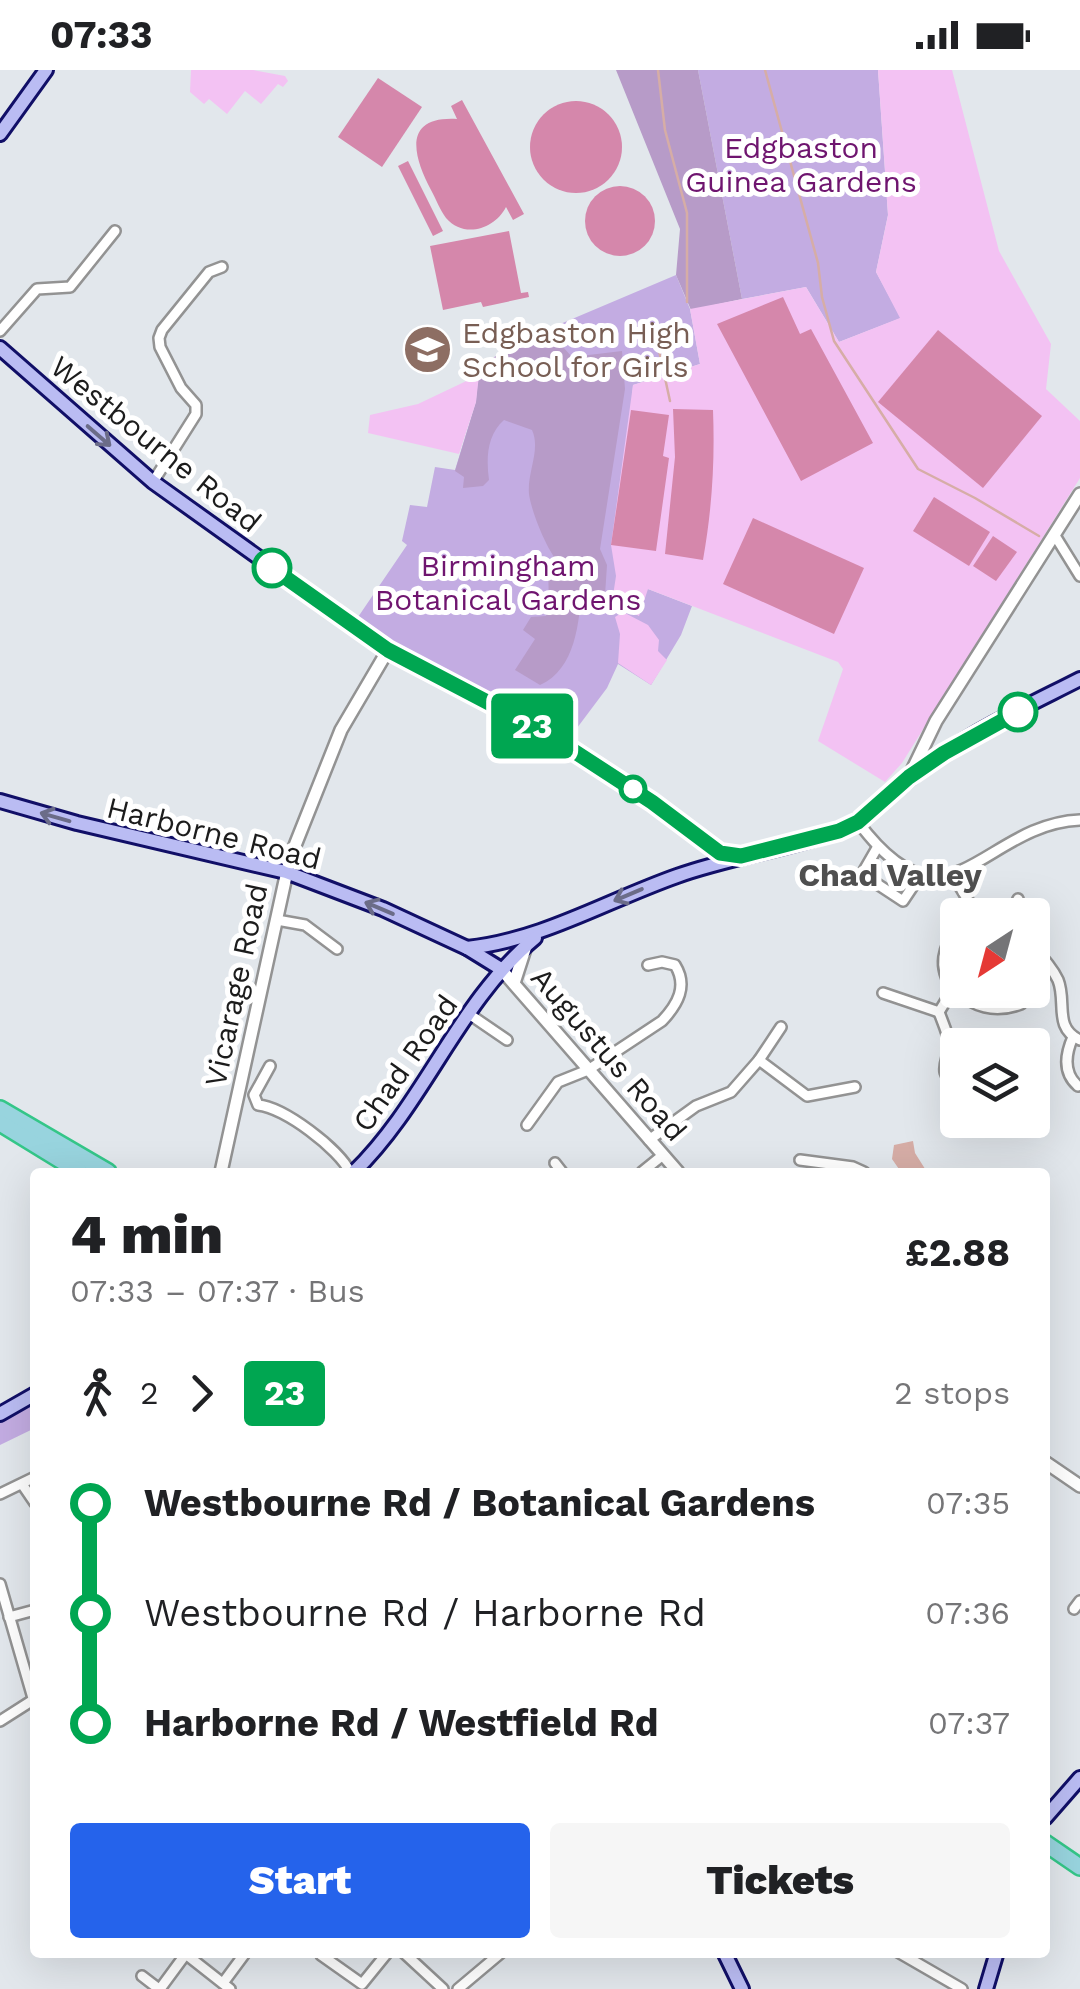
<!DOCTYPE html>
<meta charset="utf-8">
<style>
:root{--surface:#fff;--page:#f6f6f6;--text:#202124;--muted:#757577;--accent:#2563eb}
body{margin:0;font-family:"Work Sans",sans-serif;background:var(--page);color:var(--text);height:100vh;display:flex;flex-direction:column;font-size:38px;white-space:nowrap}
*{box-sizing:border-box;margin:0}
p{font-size:32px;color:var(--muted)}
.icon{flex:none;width:55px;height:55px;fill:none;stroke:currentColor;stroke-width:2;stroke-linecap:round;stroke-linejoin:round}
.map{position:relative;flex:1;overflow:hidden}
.side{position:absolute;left:30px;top:1098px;width:1020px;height:790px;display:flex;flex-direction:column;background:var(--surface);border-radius:10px;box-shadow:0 10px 40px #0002}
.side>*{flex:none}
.badge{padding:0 20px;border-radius:8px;font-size:35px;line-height:65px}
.needle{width:65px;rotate:216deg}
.tools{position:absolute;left:940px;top:828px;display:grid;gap:20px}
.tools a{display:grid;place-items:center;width:110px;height:110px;border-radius:10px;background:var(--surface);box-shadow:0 10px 40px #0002;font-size:50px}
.map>.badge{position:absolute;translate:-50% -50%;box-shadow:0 0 0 5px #fff}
.legs{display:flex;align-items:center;gap:15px;height:110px;padding:0 40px;font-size:32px}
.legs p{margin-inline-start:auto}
.head{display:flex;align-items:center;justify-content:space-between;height:170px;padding:0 40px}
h1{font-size:55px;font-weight:800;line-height:75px}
.primary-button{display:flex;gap:20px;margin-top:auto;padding:20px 40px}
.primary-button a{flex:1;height:115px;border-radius:10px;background:var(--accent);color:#fff;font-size:40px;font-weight:800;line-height:115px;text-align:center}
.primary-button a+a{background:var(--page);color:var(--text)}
ul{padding:0 40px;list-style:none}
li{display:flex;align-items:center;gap:35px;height:110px;font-size:38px}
li i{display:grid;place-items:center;width:15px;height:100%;margin:0 12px;background:currentColor}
li i::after{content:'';width:25px;height:25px;margin:-12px;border:8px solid;border-radius:50%;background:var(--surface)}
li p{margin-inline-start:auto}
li:first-child i{background:linear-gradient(#0000 50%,currentColor 0)}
li:last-child i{background:linear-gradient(currentColor 50%,#0000 0)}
.status{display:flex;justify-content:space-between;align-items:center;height:70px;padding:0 50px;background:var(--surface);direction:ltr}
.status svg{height:28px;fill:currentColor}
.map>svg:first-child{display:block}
</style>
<div class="status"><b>07:33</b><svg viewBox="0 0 49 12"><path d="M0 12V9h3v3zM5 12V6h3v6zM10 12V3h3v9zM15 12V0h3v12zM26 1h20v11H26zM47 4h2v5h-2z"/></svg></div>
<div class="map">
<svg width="1080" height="1919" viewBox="0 0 1080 1919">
<rect width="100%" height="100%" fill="#e2e7ec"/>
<!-- grass -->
<g fill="#c3ace2">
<polygon points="698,0 878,0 888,145 876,202 901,248 839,272 806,217 742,229"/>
<polygon points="676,205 690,239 700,294 633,315 631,340 648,519 692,536 681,565 651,615 618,594 607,618 568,670 423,591 356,550 407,475 402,471 410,435 427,437 435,397 455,400 476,332 479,298 513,274"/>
<polygon points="35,1332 35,1358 0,1375 0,1352"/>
</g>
<!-- forest -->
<g fill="#b79bc8">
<polygon points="616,0 698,0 742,229 691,240 676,205 680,159"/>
<path d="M 547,259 L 572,287 L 622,281 L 625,319 L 600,479 L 607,495 L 605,525 L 582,517 C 579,552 576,599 540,615 L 515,600 L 535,569 L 523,560 L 531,547 L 546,546 L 549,539 L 548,492 L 561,502 L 564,497 C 550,490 531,441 529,424 C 527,402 541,380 532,360 L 504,350 C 487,365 486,388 489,410 L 483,416 L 463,418 L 464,407 L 455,401 L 476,332 L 479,298 L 513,274 Z"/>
</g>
<!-- park -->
<g fill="#f3c2f3">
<polygon points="191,0 253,0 285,6 288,11 283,17 278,14 261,34 245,21 227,44 209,29 204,34 190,22"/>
<polygon points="878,0 952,0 999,181 1051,274 1046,319 1080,351 1080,408 902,693 885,712 818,671 843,599 838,592 648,519 639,546 612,532 616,506 611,475 633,315 700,294 690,239 806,217 839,272 900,248 876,202 888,145"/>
<polygon points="479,305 476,332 459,384 368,363 370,345 418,334"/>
<polygon points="623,542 648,555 659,570 658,581 667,590 651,615 618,593 620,564 615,547"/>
</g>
<!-- pitch -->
<g fill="#d587ab">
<polygon points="378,8 422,37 382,97 338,67"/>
<path d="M 462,30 L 524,144 L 513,150 L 506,137 C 495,159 464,169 446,148 C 440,140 436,129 431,120 C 413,86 402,46 457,49 L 451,36 Z"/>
<circle cx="576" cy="77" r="46"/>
<polygon points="408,91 443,161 433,166 398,96"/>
<circle cx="620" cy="151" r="35"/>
<polygon points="509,161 521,223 528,222 529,227 483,237 481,232 443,240 430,176"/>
<polygon points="783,227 800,264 811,259 873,373 801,411 717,254"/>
<polygon points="938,260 1042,346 983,418 878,332"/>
<path d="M 673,339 L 713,340 C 715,392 712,439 703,490 L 665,484 L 675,387 Z"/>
<polygon points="631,340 669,345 663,386 669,388 656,481 611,475"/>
<polygon points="934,427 990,462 969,496 913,461"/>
<polygon points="753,448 864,498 834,564 723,514"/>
<polygon points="993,466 1017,482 996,511 973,496"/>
</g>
<!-- water -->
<polygon fill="#d6ada6" points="913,1071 915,1083 927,1102 901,1102 892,1089 894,1075"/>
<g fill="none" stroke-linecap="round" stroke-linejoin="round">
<!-- stream -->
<g stroke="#d6ada6" stroke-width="2.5">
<polyline points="658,0 665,60 687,143 687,232"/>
<polyline points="765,0 818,193 822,227 834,271 918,399 975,428 1039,466"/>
<polyline points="658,276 670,331"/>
</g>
<defs>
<g id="minor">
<polyline points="0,261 37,219 70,217 115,161"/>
<polyline points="153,412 196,344 196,335 181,318 160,277 159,268 162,260 209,202 222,197"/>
<polyline points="1054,464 1080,506"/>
<path d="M 858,752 C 949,873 982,754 1080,750"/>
<polyline points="877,778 862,804 903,831 919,807"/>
<polyline points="953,805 972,837 988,845"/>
<polyline points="1011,845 1018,829"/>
<polyline points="277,850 305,855 337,879"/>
<path d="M 1032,876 C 1042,887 1052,897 1058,910 C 1067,932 1053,958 1080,970"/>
<path d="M 953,919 C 937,897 943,877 958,856"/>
<path d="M 883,923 L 939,942 L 953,919 C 974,937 994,944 1021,934"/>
<path d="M 939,942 C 942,951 948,963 949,973 C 950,992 934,1001 958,1017"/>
<polyline points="469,944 507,970"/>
<path d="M 1073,967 C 1065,985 1063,1003 1078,1016"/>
<polyline points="759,990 781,957"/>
<path d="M 270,996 L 254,1025 L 258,1035 C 284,1037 339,1079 350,1102"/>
<path d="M 527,1055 L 558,1012 L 588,1000 L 662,951 C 678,934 688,916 675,895 L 662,892 L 648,895"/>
<polyline points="649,1070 696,1036 731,1022 759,990 807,1026 855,1017"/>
<polyline points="800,1090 853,1097 864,1102"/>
<polyline points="555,1093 562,1102"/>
<polyline points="642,1102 663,1085"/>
<polyline points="22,1414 35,1433"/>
<polyline points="0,1424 35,1407"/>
<polyline points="0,1514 35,1635"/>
<polyline points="1074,1539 1080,1531"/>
<polyline points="9,1547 35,1540"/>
<polyline points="0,1651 33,1630"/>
<polyline points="183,1882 230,1919"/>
<polyline points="403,1882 443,1919"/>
<polyline points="898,1882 962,1919"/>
<polyline points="321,1885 362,1914 388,1882"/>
<polyline points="142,1906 159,1919"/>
<polyline points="223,1913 246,1882"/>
<polyline points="160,1919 185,1885"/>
<polyline points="458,1919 502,1882"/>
</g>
<g id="tertiary">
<polyline points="909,707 936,651 1080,424"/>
<polyline points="501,899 678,1102"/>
<polyline points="514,913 525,879"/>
<polyline points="221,1102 290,788 341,660 388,580"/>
<polyline points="1045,1392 1080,1416"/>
</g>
<g id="secondary">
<polyline points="0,64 46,0"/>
<polyline points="0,278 153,412 388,580 545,663 652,732 720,783 741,786"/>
<polyline points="0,731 77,753 286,802 383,839 467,878 501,899"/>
<path d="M 467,878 C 542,870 606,831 677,806 C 730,787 786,780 839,761 C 875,743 904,710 938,687 C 981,657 1033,633 1080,609"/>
<path d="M 354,1102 C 425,1033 458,932 535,868"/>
<polyline points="0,1344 35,1324"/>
<polyline points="1045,1748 1080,1708"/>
<polyline points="724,1882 742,1919"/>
<polyline points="986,1919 997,1882"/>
</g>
<g id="trunk">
<polyline points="0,1039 108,1102"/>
<polyline points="0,1053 80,1102"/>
<polyline points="1045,1773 1080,1797"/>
</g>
</defs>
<!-- minor casing -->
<use href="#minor" stroke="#939393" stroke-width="14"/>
<!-- tertiary casing -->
<use href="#tertiary" stroke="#939393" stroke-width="16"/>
<!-- secondary casing -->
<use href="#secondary" stroke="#110f67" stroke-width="18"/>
<!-- trunk casing -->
<use href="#trunk" stroke="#34c688" stroke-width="20"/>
<!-- minor -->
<use href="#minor" stroke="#fff" stroke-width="9"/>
<!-- tertiary -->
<use href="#tertiary" stroke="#fff" stroke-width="11"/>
<!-- secondary -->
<use href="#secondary" stroke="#babcf3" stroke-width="12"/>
<!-- trunk -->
<use href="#trunk" stroke="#98d4de" stroke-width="15"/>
</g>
<!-- one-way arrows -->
<defs><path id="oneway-shaft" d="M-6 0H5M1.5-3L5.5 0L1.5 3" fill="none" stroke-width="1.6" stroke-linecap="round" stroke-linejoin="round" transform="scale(2.5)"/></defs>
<g stroke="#6b6c88">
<use href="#oneway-shaft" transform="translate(99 366) rotate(41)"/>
<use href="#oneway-shaft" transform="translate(55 747) rotate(-164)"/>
<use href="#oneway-shaft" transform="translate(628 825) rotate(157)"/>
<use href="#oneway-shaft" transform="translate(379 838) rotate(-157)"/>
</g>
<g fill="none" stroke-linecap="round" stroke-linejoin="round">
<defs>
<polyline id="line-1" points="272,498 388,580 546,663 652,732 720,783 741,786 839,761 858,752 909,707 944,683 1018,642"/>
</defs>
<!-- line-1 casing -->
<use href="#line-1" stroke="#fff" stroke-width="22"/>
<!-- line-1 -->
<use href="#line-1" stroke="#00a651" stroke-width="15"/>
</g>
<!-- icons -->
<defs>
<symbol id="school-disc" viewBox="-11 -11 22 22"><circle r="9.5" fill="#8d6e63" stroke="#fff"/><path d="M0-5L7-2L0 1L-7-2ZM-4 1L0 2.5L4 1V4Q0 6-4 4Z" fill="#fff"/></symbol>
</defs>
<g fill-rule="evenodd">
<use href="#school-disc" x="400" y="252" width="55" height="55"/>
</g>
<!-- markers -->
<g fill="#fff" stroke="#00a651" stroke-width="5">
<circle cx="272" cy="498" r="18"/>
<circle cx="1018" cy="642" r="18"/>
<circle cx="633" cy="719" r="12"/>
</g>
<g text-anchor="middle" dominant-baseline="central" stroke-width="10" stroke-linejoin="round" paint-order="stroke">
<!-- park labels -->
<g font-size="30" fill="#6f156f" stroke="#fff">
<text x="801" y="77">Edgbaston<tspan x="801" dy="34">Guinea Gardens</tspan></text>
<text x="508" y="495">Birmingham<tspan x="508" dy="34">Botanical Gardens</tspan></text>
</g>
<!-- education labels -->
<g font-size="30" fill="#785e54" stroke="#fff" text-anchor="start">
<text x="462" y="262">Edgbaston High<tspan x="462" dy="34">School for Girls</tspan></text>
</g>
<!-- street labels -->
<g font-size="30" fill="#1c1c1c" stroke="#fff">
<text transform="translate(156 374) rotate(39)">Westbourne Road</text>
<text transform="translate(214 763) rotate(14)">Harborne Road</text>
<text transform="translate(236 915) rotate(-78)">Vicarage Road</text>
<text transform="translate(609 984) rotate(49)">Augustus Road</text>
<text transform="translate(405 993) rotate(-55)">Chad Road</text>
</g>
<!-- neighbourhood labels -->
<g font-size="32" font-weight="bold" fill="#4f4f4f" stroke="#fff">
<text x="890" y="805">Chad Valley</text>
</g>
</g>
</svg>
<div class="tools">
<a><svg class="needle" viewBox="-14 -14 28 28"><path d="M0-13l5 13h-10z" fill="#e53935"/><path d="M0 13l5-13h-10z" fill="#757577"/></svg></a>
<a><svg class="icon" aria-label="layers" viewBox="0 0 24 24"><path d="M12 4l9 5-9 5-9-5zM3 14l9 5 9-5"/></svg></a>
</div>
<b class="badge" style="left:532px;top:656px;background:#00a651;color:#fff">23</b>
<section class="side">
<div class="head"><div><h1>4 min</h1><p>07:33 – 07:37 · Bus</p></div><b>£2.88</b></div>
<div class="legs"><svg class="icon" aria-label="walk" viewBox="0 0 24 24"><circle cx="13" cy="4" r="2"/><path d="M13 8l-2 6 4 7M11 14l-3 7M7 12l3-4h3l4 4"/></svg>2<svg class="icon" aria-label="forward" viewBox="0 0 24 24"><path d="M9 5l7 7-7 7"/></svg><b class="badge" style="background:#00a651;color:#fff">23</b><p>2 stops</p></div>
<ul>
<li><i style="color:#00a651"></i><b>Westbourne Rd / Botanical Gardens</b><p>07:35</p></li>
<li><i style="color:#00a651"></i><span>Westbourne Rd / Harborne Rd</span><p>07:36</p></li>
<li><i style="color:#00a651"></i><b>Harborne Rd / Westfield Rd</b><p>07:37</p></li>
</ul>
<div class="primary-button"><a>Start</a><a>Tickets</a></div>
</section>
</div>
